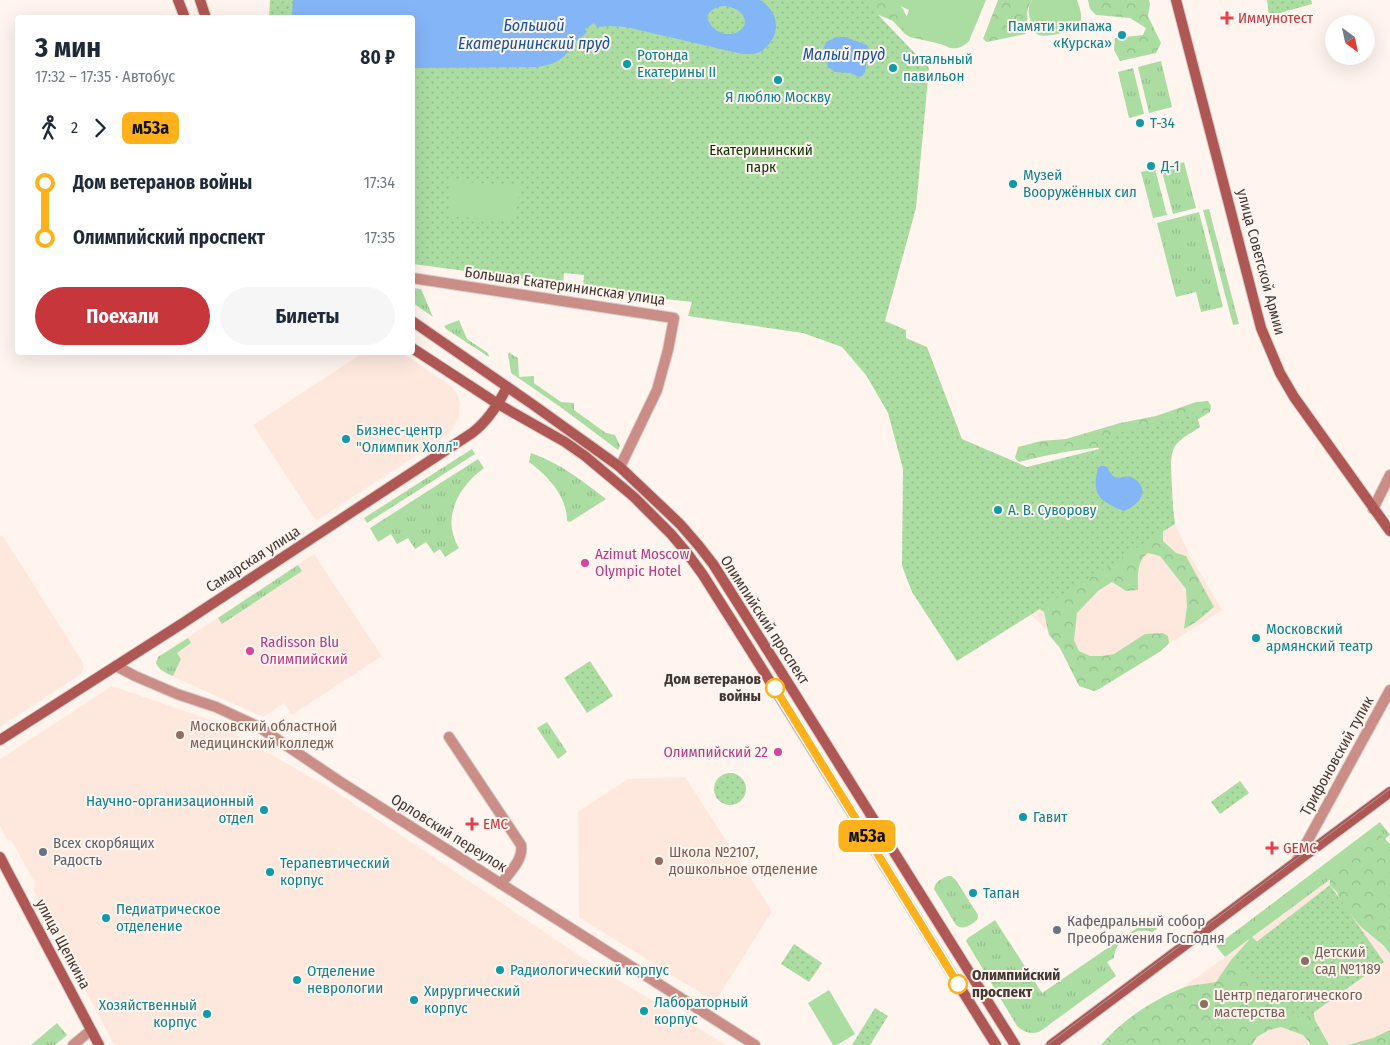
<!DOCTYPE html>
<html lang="ru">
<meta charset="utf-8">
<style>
:root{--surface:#fff;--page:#f6f6f7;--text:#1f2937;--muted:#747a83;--accent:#c6363b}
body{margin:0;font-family:"Fira Sans Condensed",sans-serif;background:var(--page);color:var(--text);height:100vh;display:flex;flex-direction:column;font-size:19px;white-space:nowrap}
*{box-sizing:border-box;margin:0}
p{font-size:16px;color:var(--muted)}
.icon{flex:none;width:28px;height:28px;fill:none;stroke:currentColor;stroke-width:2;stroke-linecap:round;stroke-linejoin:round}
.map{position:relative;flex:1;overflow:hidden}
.side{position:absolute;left:15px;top:15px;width:400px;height:340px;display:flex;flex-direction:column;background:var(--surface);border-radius:5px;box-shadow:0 5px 20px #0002}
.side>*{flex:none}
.badge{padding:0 10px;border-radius:8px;font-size:18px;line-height:32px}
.needle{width:32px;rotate:147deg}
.controls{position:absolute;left:1325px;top:15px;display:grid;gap:10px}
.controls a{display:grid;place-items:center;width:50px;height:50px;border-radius:50%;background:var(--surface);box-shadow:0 5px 20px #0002;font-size:25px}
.map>.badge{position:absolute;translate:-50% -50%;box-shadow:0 0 0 2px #fff}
.legs{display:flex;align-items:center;gap:8px;height:55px;padding:0 20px;font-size:16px}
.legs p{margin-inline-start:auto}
.summary{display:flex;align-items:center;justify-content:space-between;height:85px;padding:0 20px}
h1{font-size:28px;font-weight:700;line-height:38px}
.action{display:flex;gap:10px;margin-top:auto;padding:10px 20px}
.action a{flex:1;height:58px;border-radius:30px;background:var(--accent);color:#fff;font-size:20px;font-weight:700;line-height:58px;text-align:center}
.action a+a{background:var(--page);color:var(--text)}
ul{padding:0 20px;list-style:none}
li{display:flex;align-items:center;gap:18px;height:55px;font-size:19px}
li i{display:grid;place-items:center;width:8px;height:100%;margin:0 6px;background:currentColor}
li i::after{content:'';width:12px;height:12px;margin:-6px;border:4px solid;border-radius:50%;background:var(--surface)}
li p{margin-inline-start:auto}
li:first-child i{background:linear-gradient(#0000 50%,currentColor 0)}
li:last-child i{background:linear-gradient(currentColor 50%,#0000 0)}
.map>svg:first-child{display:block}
</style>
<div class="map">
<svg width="1390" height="1045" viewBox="0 0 1390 1045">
<defs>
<pattern id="grass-tufts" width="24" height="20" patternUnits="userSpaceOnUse" patternTransform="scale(1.25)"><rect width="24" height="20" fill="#abdda3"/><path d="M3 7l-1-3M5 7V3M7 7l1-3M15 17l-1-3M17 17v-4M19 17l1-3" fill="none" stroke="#94be8d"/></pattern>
<pattern id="forest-crowns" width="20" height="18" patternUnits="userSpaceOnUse" patternTransform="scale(1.25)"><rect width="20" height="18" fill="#abdda3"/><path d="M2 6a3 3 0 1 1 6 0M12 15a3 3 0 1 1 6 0" fill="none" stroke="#94be8d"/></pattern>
<pattern id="park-dots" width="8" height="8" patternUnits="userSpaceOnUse" patternTransform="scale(1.25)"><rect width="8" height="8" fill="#abdda3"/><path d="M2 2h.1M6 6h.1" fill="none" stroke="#94be8d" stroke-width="1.8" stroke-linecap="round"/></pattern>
</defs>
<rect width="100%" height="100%" fill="#fff4ee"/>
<!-- built -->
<g fill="#fee8de">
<polygon points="364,352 403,353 452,387 457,394 460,403 459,416 452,430 447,435 316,521 253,425"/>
<polygon points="1175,524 1191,558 1222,610 1123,673 1072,653 1031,615"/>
<polygon points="2,535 82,661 84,668 82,672 79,675 0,727 0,537"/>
<polygon points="314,554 382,656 292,715 284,703 263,717 165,673 158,668 156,663 158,657"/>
<polygon points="112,686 208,719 335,791 595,966 726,1045 114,1045 33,889 35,883 12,841 7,839 0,826 0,759"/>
<polygon points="685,777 772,911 715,1002 579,917 578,812 628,779"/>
<polygon points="1334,876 1390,955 1390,1045 1102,1045 1221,960"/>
</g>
<!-- grass -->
<g fill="url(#grass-tufts)">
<polygon points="1161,61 1172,107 1149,113 1138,67"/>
<polygon points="1133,68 1144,114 1129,118 1118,72"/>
<polygon points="1184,162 1196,208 1173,214 1161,168"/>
<polygon points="1155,169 1167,215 1153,218 1141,172"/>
<polygon points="1209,209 1239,324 1233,325 1203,210"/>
<polygon points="1199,212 1223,307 1201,312 1196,292 1176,297 1157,223"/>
<polygon points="412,288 421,289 433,317 413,303"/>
<polygon points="459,320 467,339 488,353 489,357 446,329 444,326"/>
<polygon points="510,352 511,354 518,358 519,377 534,376 534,383 561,402 574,403 574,410 606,433 615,435 620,446 618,450 559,406 511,373 508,354"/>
<polygon points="472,449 475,454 367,523 364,518"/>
<path d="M 531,453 C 561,464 580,479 606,499 L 570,522 L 567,521 C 567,496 548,476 529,462 Z"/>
<path d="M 478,459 L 484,468 C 458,487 441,518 459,548 L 445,557 L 440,549 L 434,553 L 426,542 L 415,549 L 408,538 L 397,544 L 391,534 L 378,542 L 370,528 Z"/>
<polygon points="298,565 302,571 222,624 218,618"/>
<path d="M 188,638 L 191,643 L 177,653 L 181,659 L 173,676 C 166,673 159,670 156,663 L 158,657 Z"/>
<polygon points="547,722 567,752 558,759 537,728"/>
<polygon points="1380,822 1390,835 1225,957 1216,946"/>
<path d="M 948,876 L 951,876 L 956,880 L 978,915 L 977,920 C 971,925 963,931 956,925 L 934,889 C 935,882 942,878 948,876 Z"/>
<path d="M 1150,919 L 1157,929 L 1152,932 C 1136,926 1115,940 1114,958 L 1107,962 L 1116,976 L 1039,1032 C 1030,1034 1025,1033 1017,1026 L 966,941 L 968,938 L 995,920 L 1042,993 Z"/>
<polygon points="57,1023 67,1035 55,1045 31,1045"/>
</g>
<!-- forest -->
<g fill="url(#forest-crowns)">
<path d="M 853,0 L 888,0 C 909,6 901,14 912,23 C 922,32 935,38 945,45 L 910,37 L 905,34 L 893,21 L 865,9 Z"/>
<path d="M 998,0 L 1032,0 C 1025,11 1027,17 1029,29 L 1025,34 L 987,42 L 983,39 Z"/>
<polygon points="1088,0 1149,0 1150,4 1148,16 1161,43 1156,53 1120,61 1114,50 1115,38 1143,35 1146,28 1130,18 1096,15 1090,9"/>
<path d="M 1208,401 L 1211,406 L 1210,412 L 1179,431 L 1170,445 L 1173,509 L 1163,530 L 1163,541 L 1176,553 L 1186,556 L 1214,607 L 1196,622 L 1184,629 L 1187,606 L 1186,589 L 1160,556 L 1148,553 C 1136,561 1138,577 1138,590 L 1126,591 L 1112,582 L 1098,591 L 1077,613 L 1074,640 L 1079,651 L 1090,656 L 1102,656 L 1114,654 L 1145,634 L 1163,633 L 1168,636 L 1169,643 L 1161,651 L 1099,689 L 1094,691 L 1079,686 L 1060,648 L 1049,635 L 1044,612 L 1034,606 L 1117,447 C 1084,447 1051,454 1019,462 L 1015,458 L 1018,447 L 1041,441 L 1066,439 L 1120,423 L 1156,416 L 1196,402 Z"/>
<polygon points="1376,832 1383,837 1390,844 1390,954 1384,946 1360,926 1341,903 1337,892 1330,885 1330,879 1332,867 1336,862 1365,836"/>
<path d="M 1246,932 L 1300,979 L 1311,996 L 1315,1020 L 1329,1045 L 1310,1045 L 1310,1043 L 1303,1035 L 1281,1027 L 1269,1030 L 1257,1037 L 1252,1045 L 1101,1045 C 1122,1020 1154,999 1185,987 C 1195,984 1206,984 1216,982 L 1231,960 L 1249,940 Z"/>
<polygon points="1390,1030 1390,1045 1348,1045 1373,1038"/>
</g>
<!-- park -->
<g fill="url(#park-dots)">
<path d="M 270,0 L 864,0 L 929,68 L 916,208 L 885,321 L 906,330 L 906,338 L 927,347 L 962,439 L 1027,467 L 1099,449 L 1097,439 L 1196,412 L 1200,427 C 1191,433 1181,438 1175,446 C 1166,460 1173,506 1175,524 L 957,661 L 912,592 L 902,566 L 903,469 L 888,413 L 866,375 L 842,347 L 803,333 L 688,316 L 692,302 L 583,290 L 584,275 L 564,273 L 563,284 L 413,264 L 412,18 L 269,18 Z"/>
<polygon points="1267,0 1311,0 1312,4 1269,16"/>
<polygon points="590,661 613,696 587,713 564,678"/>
<circle cx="730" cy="789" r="16"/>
<polygon points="1240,781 1249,793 1220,814 1211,802"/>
<polygon points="1330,885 1384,962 1302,1021 1233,960"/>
<polygon points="794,944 822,963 809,982 781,964"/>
<polygon points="875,1008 888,1016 870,1045 852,1045"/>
</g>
<!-- pitch -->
<g fill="#abdda3">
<path d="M 887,0 L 986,0 L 969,41 C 963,47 959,49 950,48 L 902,28 L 909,10 Z"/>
<path d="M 1032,0 L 1077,0 C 1079,6 1082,13 1081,19 C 1080,23 1078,27 1074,29 C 1068,32 1046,38 1039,35 C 1033,33 1032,25 1030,19 C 1028,11 1028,6 1032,0 Z"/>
<polygon points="451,181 519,186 516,221 448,216"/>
<polygon points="829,990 855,1034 837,1045 833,1045 808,1003"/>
</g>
<!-- water -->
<g fill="#84b5f7" fill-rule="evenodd">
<path d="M 293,0 L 760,0 C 774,8 781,25 772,40 C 768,45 764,51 757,53 C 751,55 744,54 738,53 L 626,27 L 610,26 L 597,27 L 594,23 L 585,29 L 587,32 L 577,41 L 573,38 L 568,44 L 572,47 C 563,60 553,65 537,67 L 413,68 L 412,18 L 292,17 ZM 722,6 C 729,6 736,8 741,13 C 757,30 720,48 707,18 C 709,10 714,8 722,6 Z"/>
<polygon points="836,37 845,37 867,45 869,50 865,72 862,76 859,77 850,73 835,72 828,67 823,50 826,42"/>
<path d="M 1101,466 L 1105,466 C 1109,469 1111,476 1115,477 C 1121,479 1125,475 1131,477 C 1152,488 1141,504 1124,511 C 1100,501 1091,496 1098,468 Z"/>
</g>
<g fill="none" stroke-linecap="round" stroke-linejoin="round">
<defs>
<g id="street">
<polyline points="412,278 674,318 668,350 657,390 620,467"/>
<polyline points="1373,509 1390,475"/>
<polyline points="116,666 135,676 177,694 216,707 259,727 339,781 755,1045"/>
<path d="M 449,737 L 521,845 C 524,859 509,873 501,884"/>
<polyline points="1296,862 1390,690"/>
<polyline points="73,1045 91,1030"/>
</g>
<g id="secondary">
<polyline points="178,0 185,18"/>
<polyline points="200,0 206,18"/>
<polyline points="1176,0 1261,328 1280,373 1294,397 1390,531"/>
<polyline points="412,321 532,404 620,467 680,524 699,546 713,564 763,643 1015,1045"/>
<polyline points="412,348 498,404 565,442 585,456 634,497 671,534 687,553 703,575 751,651 996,1045"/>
<path d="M 0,740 L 183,623 L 472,433 C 488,421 498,405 507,387"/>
<polyline points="0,857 99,1045"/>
<polyline points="1051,1045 1390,792"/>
</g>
</defs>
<!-- street casing -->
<use href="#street" stroke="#d9cec8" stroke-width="12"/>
<!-- secondary casing -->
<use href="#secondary" stroke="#d9cec8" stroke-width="12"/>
<!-- street -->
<use href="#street" stroke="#ca8d88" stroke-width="10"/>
<!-- secondary -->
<use href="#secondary" stroke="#af5754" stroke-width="10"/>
<!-- tram -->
<polyline stroke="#a69b96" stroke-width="1" points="1047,1045 1390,789"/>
</g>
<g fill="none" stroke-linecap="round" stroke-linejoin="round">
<defs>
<polyline id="line-1" points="775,688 958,984"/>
</defs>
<!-- line-1 casing -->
<use href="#line-1" stroke="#fff" stroke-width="11"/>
<!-- line-1 -->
<use href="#line-1" stroke="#ffb11c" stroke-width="8"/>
</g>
<!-- markers -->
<g fill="#e0444e" stroke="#fff4ee" stroke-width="2">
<path d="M1224.5 10.5h5v5h5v5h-5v5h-5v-5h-5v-5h5z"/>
<path d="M469.5 816.5h5v5h5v5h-5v5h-5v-5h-5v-5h5z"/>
<path d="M1269.5 840.5h5v5h5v5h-5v5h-5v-5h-5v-5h5z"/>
</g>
<g fill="#0f9aa8" stroke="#fff4ee" stroke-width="2">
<circle cx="1122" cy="35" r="5"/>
<circle cx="627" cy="64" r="5"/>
<circle cx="893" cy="68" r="5"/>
<circle cx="778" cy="80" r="5"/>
<circle cx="1140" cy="123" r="5"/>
<circle cx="1151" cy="166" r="5"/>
<circle cx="1013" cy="184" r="5"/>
<circle cx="346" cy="439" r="5"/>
<circle cx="998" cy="510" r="5"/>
<circle cx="1256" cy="638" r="5"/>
<circle cx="264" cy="810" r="5"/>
<circle cx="1023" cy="817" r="5"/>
<circle cx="270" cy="872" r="5"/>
<circle cx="973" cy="893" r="5"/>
<circle cx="106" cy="918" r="5"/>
<circle cx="500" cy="970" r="5"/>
<circle cx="297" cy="980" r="5"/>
<circle cx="414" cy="1000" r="5"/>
<circle cx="644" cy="1011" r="5"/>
<circle cx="207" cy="1014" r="5"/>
</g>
<g fill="#d1479c" stroke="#fff4ee" stroke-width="2">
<circle cx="585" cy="563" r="5"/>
<circle cx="250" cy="651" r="5"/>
<circle cx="778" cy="752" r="5"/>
</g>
<g fill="#fff" stroke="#ffb11c" stroke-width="2.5">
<circle cx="775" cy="688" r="9"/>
<circle cx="958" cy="984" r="9"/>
</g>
<g fill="#8d6e63" stroke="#fff4ee" stroke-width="2">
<circle cx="180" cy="735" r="5"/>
<circle cx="659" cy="861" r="5"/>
<circle cx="1305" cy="961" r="5"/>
<circle cx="1204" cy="1004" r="5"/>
</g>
<g fill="#6b7280" stroke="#fff4ee" stroke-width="2">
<circle cx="43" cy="852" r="5"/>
<circle cx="1057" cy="930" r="5"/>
</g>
<g text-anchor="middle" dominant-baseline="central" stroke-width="4" stroke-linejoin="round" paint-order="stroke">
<!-- health labels -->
<g font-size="15" fill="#be3a42" stroke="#fff4ee" text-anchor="start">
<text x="1238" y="18">Иммунотест</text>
<text x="483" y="824">EMC</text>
<text x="1283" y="848">GEMC</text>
</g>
<!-- culture labels -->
<g font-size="15" fill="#0d838f" stroke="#fff4ee" text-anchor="start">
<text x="1112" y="26" text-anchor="end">Памяти экипажа<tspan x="1112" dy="17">«Курска»</tspan></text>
<text x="637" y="55">Ротонда<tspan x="637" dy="17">Екатерины II</tspan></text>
<text x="903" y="59">Читальный<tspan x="903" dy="17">павильон</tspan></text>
<text x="778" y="97" text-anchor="middle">Я люблю Москву</text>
<text x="1150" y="123">Т-34</text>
<text x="1161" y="166">Д-1</text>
<text x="1023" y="175">Музей<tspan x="1023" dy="17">Вооружённых сил</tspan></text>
<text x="356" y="430">Бизнес-центр<tspan x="356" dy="17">"Олимпик Холл"</tspan></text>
<text x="1008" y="510">А. В. Суворову</text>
<text x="1266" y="629">Московский<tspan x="1266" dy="17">армянский театр</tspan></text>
<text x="254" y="801" text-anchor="end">Научно-организационный<tspan x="254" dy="17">отдел</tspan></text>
<text x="1033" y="817">Гавит</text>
<text x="280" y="863">Терапевтический<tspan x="280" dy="17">корпус</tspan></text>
<text x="983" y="893">Тапан</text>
<text x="116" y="909">Педиатрическое<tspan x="116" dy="17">отделение</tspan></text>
<text x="510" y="970">Радиологический корпус</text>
<text x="307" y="971">Отделение<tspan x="307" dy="17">неврологии</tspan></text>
<text x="424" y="991">Хирургический<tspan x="424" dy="17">корпус</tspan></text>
<text x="654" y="1002">Лабораторный<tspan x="654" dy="17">корпус</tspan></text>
<text x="197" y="1005" text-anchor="end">Хозяйственный<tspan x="197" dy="17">корпус</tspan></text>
</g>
<!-- park labels -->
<g font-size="15" fill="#0d3407" stroke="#fff4ee">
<text x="761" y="150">Екатерининский<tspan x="761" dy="17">парк</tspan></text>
</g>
<!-- street labels -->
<g font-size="15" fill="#423732" stroke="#fff4ee">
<text transform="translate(1261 262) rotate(75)">улица Советской Армии</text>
<text transform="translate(565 286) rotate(8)">Большая Екатерининская улица</text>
<text transform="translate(253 559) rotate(-33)">Самарская улица</text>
<text transform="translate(765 620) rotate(57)">Олимпийский проспект</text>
<text transform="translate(1337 756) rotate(-61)">Трифоновский тупик</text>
<text transform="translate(449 833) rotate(32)">Орловский переулок</text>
<text transform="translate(63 944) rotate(62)">улица Щепкина</text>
</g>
<!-- hotel labels -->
<g font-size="15" fill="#b23c85" stroke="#fff4ee" text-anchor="start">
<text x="595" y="554">Azimut Moscow<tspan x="595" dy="17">Olympic Hotel</tspan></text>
<text x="260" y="642">Radisson Blu<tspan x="260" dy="17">Олимпийский</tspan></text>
<text x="768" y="752" text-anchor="end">Олимпийский 22</text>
</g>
<!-- stop labels -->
<g font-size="15" font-weight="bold" fill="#423732" stroke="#fff4ee" text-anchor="end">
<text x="761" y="679">Дом ветеранов<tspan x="761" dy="17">войны</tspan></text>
<text x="972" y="975" text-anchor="start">Олимпийский<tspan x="972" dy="17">проспект</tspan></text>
</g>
<!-- education labels -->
<g font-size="15" fill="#785e54" stroke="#fff4ee" text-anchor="start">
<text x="190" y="726">Московский областной<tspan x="190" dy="17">медицинский колледж</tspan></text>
<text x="669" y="852">Школа №2107,<tspan x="669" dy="17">дошкольное отделение</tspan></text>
<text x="1315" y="952">Детский<tspan x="1315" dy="17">сад №1189</tspan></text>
<text x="1214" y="995">Центр педагогического<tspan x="1214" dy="17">мастерства</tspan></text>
</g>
<!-- worship labels -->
<g font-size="15" fill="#5b616d" stroke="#fff4ee" text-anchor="start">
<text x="53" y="843">Всех скорбящих<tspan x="53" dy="17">Радость</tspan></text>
<text x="1067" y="921">Кафедральный собор<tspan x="1067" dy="17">Преображения Господня</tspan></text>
</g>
<!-- water labels -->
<g font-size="16" font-style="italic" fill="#1453a0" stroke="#fff4ee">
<text x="534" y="25">Большой<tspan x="534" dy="18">Екатерининский пруд</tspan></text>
<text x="844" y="54">Малый пруд</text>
</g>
</g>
</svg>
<div class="controls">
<a><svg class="needle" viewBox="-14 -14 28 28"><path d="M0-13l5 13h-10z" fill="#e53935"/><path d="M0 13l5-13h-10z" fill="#747a83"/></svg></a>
</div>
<b class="badge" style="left:867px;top:836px;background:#ffb11c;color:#111">м53а</b>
<section class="side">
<div class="summary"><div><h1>3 мин</h1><p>17:32 – 17:35 · Автобус</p></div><b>80 ₽</b></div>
<div class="legs"><svg class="icon" aria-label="walk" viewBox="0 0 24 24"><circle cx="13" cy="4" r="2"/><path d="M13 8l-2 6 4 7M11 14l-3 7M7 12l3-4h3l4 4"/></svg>2<svg class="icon" aria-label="forward" viewBox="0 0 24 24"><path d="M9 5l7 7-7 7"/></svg><b class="badge" style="background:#ffb11c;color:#111">м53а</b></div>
<ul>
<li><i style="color:#ffb11c"></i><b>Дом ветеранов войны</b><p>17:34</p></li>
<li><i style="color:#ffb11c"></i><b>Олимпийский проспект</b><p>17:35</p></li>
</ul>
<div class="action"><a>Поехали</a><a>Билеты</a></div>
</section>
</div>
